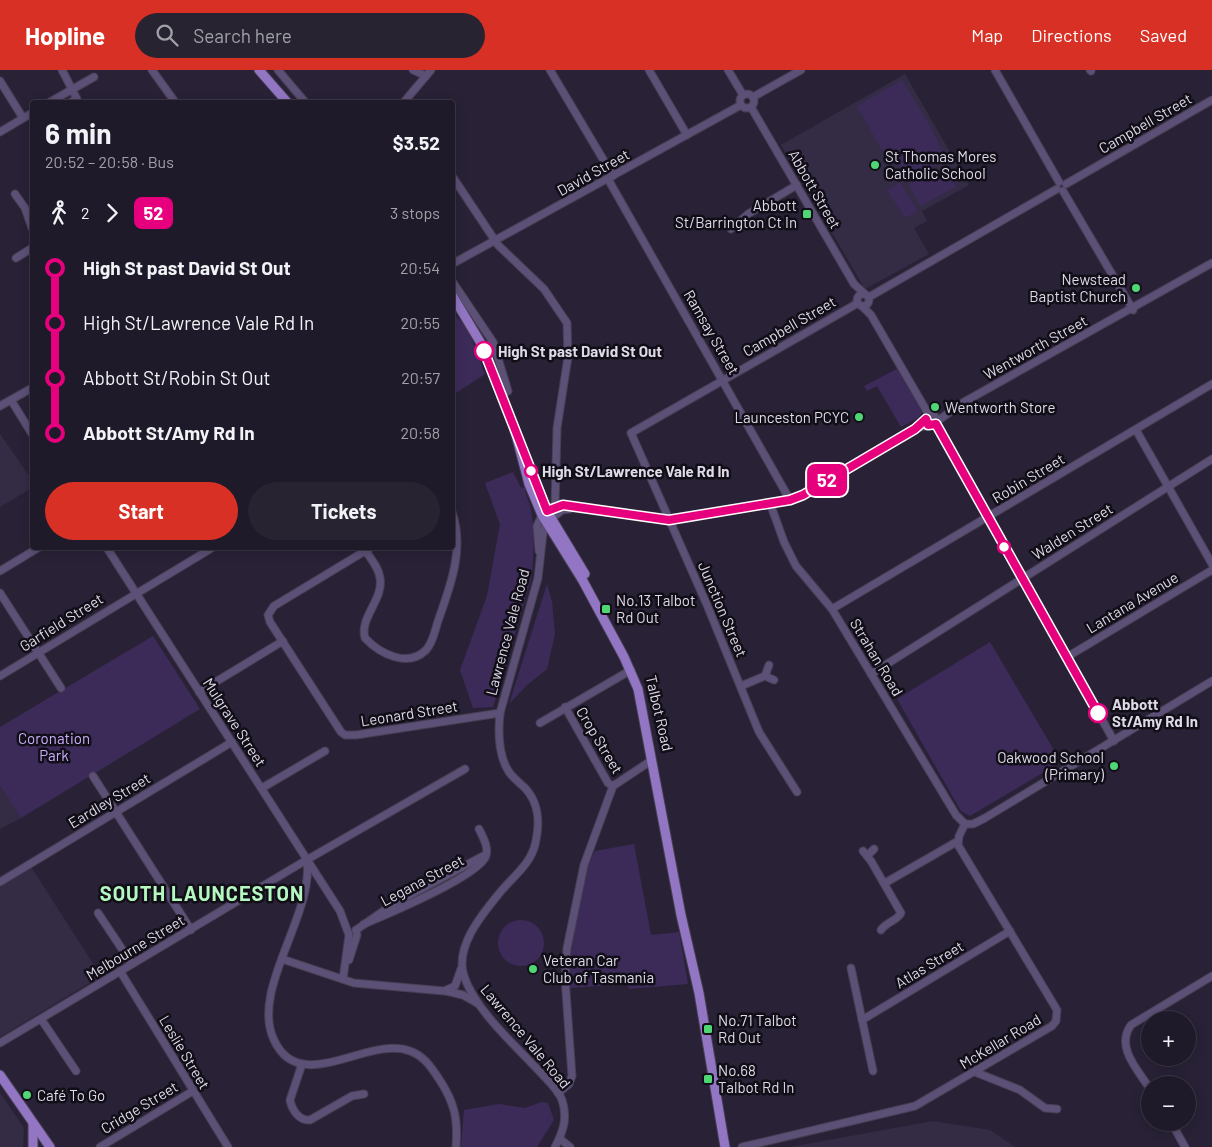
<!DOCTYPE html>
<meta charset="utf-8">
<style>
:root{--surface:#1f1a29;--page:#272331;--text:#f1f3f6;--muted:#a1a1a8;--line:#3c3846;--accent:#d93025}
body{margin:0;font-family:Barlow,sans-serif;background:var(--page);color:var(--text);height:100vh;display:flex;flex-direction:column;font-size:19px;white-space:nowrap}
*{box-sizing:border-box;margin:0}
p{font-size:16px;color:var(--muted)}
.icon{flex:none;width:28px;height:28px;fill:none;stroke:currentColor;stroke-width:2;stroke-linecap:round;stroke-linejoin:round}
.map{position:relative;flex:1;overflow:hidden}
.panel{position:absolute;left:30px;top:30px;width:425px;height:450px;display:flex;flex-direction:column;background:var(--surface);border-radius:5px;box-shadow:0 2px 12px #0003,0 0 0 1px var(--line)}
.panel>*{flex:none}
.badge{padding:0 10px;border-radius:8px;font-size:18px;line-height:32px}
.controls{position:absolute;left:1141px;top:941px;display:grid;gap:10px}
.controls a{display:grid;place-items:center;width:55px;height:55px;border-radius:50%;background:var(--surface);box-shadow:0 2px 12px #0003,0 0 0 1px var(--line);font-size:25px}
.map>.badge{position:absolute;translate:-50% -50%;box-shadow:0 0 0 2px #fff}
.legs{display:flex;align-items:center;gap:8px;height:55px;padding:0 15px;font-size:16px}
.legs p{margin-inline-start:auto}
.headline{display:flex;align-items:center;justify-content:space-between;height:85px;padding:0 15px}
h1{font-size:28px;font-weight:700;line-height:38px}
.primary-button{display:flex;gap:10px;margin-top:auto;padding:10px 15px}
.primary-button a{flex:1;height:58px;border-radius:30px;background:var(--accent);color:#fff;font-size:20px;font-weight:700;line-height:58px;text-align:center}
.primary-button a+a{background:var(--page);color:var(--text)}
ul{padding:0 15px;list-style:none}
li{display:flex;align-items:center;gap:18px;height:55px;font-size:19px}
li i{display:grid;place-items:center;width:8px;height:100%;margin:0 6px;background:currentColor}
li i::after{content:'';width:12px;height:12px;margin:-6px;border:4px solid;border-radius:50%;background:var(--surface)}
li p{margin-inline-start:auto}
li:first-child i{background:linear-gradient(#0000 50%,currentColor 0)}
li:last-child i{background:linear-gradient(currentColor 50%,#0000 0)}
header{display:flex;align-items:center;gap:30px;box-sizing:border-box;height:70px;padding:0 25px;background:var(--accent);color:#fff}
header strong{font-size:24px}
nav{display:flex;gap:28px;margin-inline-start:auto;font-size:18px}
.search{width:350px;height:45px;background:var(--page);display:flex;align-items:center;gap:12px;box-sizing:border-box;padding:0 18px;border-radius:28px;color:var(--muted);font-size:19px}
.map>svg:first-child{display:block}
</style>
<header>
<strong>Hopline</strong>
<div class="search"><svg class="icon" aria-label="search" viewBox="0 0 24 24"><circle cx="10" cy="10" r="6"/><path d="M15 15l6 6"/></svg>Search here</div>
<nav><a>Map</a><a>Directions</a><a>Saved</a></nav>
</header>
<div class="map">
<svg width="1212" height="1077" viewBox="0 0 1212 1077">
<rect width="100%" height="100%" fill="#292237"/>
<!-- built -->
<g fill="#342b45">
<polygon points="905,4 969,115 922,141 927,151 914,158 929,184 865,219 781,75"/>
<polygon points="0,364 32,410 32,418 0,437"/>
<polygon points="0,715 21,748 0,759"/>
<polygon points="31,797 101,906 0,967 0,817"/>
<polygon points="0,1023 24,1058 23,1077 0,1077"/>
<polygon points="933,1051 990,1060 1015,1077 790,1077"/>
</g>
<!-- green -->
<g fill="#3c2b59">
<polygon points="902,10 931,58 946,89 908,110 900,96 886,87 857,36"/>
<polygon points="945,96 956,117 920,136 909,114"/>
<polygon points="900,112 918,141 905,148 887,120"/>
<path d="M 453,244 C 471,256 477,284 485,304 L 453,325 Z"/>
<polygon points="897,299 922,342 918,348 901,357 877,316 867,321 864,316"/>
<path d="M 513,402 L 521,418 L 525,417 C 525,424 528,429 530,436 C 535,456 534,489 531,509 L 493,637 L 473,638 L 460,600 L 487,526 L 500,454 L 485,413 Z"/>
<polygon points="547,514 552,532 555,564 547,599 527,615 509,634"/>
<polygon points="153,566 200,639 21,748 0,715 0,657"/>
<polygon points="990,572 1061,692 970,746 961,741 897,629"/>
<path d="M 634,774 L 651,865 L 679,862 L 688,914 L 629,919 L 628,914 L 569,918 C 571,877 576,817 595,781 Z"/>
<circle cx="521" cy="873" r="23"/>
<polygon points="542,1032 548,1033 554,1050 537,1077 461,1077 464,1040 499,1034 525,1038"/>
</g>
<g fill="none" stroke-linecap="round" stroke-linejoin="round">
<defs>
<g id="minor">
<polyline points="62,0 77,29 71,32"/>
<polyline points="152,0 175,32"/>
<polyline points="278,0 305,32"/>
<polyline points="413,0 426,6"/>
<polyline points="550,0 613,106"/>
<polyline points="649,0 687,65"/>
<polyline points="728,0 743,25"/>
<polyline points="995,0 1059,112"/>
<polyline points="1090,0 1091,1"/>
<polyline points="0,11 23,48"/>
<circle cx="747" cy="31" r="7"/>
<polyline points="753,27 801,0"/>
<polyline points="50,32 94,7"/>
<polyline points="404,32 431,0"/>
<polyline points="751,37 854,214 865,224"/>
<polyline points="0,62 32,43"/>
<polyline points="452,106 498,175 544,219 567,253 568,287 557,358 555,436"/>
<polyline points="608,109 790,430"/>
<polyline points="1066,114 1212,30"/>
<polyline points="1063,121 1133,240"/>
<polyline points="15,124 25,138 32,158"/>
<polyline points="731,159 748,144 797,115"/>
<polyline points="16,188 32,178"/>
<polyline points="452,194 741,35"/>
<polyline points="452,211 493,272 508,321 501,324"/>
<circle cx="863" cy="230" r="6"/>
<polyline points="869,227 1057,119"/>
<polyline points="862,236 871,245 929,345"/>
<polyline points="11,330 32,364"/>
<polyline points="0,336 32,318"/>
<circle cx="931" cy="350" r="5.5"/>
<polyline points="936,352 964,332 1212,193"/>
<polyline points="936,354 1114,671"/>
<polyline points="1136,360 1212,494"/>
<polyline points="770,433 784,472 796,496 832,539 956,745 965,754"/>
<polyline points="547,441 555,436 563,435 669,450 790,430 803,425 915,359 928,355"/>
<polyline points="551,449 562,440 570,439"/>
<path d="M 546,453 L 543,463 L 538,508 L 500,643 C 498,662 498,685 509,702 C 513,708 520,713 525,718 C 540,734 540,754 535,775 C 530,794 515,805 502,820 C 484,842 454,876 464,906 C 475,940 515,975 539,1001 C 547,1010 558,1019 562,1030 C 568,1048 563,1062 555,1077"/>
<polyline points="107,478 340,841 349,865 343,909"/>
<polyline points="370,478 274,536 268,545 270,552 341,662 345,665 356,665 500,643"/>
<path d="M 365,480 C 371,489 379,498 380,508 C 384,529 359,548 365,568 C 380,584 408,598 426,580 C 433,573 435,560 438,551 C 450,517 465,479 452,442"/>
<polyline points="539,481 537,456 542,445"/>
<polyline points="0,501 38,478"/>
<polyline points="0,523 61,618"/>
<polyline points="832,539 1212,314"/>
<polyline points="1067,587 1212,500"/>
<polyline points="871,604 1212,389"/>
<polyline points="0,606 212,478"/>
<polyline points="765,606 774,610"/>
<polyline points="741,616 765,606 769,595"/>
<polyline points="199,622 283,571"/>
<polyline points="565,637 608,713 613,716"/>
<polyline points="540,653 631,600"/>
<polyline points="93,706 191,860"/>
<polyline points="262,718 325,681"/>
<polyline points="797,722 759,662 707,535 631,363 858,233"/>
<polyline points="965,754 973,754 985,748 1212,611"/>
<path d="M 863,781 L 871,791 L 901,843 C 897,851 886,852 881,860"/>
<polyline points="868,785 874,779"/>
<path d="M 307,791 C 314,845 250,920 274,970 C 300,1027 368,965 410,981 C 424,986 431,997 439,1009 C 455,1033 458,1049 456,1077"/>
<polyline points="0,812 232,672"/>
<polyline points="885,813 958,771"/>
<polyline points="98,843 132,894"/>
<path d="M 364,854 C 388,844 473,808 485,788 C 490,779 483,767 479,759"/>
<polyline points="356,860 392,835 483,786"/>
<polyline points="282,889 354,913 444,921 455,916 461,899"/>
<polyline points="349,890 357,865 356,860"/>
<polyline points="851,898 873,1001"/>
<polyline points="120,901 228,1077"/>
<polyline points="446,921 463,925 477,933"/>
<polyline points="41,949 76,1001"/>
<polyline points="862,950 1010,861"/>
<polyline points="0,973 303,792 465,699"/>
<path d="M 302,994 L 290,1030 C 292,1040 299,1051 310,1050 L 352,1026 L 364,1024"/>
<polyline points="975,1002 1020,1020 1045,1038 1057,1039"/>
<path d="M 1150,1019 C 1138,1000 1115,977 1131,955 L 1212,906"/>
<polyline points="558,1023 569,1014 572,1006 565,908 567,878 584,795 613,716 652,690"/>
<polyline points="1171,1052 1185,1077"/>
<polyline points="560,1069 570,1077"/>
<polyline points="100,1077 193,1021"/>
<polyline points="742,1077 915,1036 1052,956 1056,951 1057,940 958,775 959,766 965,754"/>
</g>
<g id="major">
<polyline points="259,0 287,32"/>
<polyline points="452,225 482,275 517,366"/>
<polyline points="515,361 529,414 542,445 583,511 624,587 638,619 681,845 699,923 725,1077"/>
<polyline points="530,399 547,441 585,504"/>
<polyline points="0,1005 50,1077"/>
<polyline points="33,1077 33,1054"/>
</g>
</defs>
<!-- minor casing -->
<use href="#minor" stroke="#463f53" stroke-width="9"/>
<!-- major casing -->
<use href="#major" stroke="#463f53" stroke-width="11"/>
<!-- minor -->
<use href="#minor" stroke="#5c5076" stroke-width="7"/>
<!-- major -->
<use href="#major" stroke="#9276c4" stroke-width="9"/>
</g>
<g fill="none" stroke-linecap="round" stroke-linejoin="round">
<defs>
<polyline id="line-1" points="484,281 547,441 563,435 669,450 790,430 803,425 915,359 926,349 928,355 936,354 1098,643"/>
</defs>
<!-- line-1 casing -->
<use href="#line-1" stroke="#fff" stroke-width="11"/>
<!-- line-1 -->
<use href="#line-1" stroke="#e6007e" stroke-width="8"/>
</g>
<!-- markers -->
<g fill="#4fd675" stroke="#110e17" stroke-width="2">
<circle cx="875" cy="95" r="5"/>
<rect x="802" y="139" width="10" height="10" rx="2.5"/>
<circle cx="1136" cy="218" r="5"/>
<circle cx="935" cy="337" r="5"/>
<circle cx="859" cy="347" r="5"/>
<rect x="601" y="534" width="10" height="10" rx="2.5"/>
<circle cx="1114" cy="696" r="5"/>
<circle cx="533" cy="899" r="5"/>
<rect x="703" y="954" width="10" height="10" rx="2.5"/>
<rect x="703" y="1004" width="10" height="10" rx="2.5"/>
<circle cx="27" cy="1025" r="5"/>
</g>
<g fill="#fff" stroke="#e6007e" stroke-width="2.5">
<circle cx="484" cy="281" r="9"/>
<circle cx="531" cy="401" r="6"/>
<circle cx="1004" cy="477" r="6"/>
<circle cx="1098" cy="643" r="9"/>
</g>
<g text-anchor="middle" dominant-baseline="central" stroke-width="5" stroke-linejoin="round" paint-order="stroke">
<!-- street labels -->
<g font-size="15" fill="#dedae8" stroke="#110e17">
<text transform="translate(1145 53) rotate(-30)">Campbell Street</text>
<text transform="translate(593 102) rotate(-29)">David Street</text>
<text transform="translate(815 119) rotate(60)">Abbott Street</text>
<text transform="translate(789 256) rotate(-30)">Campbell Street</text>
<text transform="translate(712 262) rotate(60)">Ramsay Street</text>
<text transform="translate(1035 277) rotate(-29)">Wentworth Street</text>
<text transform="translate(1028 408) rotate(-31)">Robin Street</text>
<text transform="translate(1072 461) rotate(-32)">Walden Street</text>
<text transform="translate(1132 532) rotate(-31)">Lantana Avenue</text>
<text transform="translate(723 539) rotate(67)">Junction Street</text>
<text transform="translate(61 552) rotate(-32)">Garfield Street</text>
<text transform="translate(507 562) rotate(-75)">Lawrence Vale Road</text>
<text transform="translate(877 587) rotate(59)">Strahan Road</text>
<text transform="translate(409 643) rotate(-9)">Leonard Street</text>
<text transform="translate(660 643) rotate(77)">Talbot Road</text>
<text transform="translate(235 652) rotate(57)">Mulgrave Street</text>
<text transform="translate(600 670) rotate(59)">Crop Street</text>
<text transform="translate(109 730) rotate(-31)">Eardley Street</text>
<text transform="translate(422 810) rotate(-28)">Legana Street</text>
<text transform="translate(135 877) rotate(-31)">Melbourne Street</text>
<text transform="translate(929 894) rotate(-31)">Atlas Street</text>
<text transform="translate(526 966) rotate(50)">Lawrence Vale Road</text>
<text transform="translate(1000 971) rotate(-31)">McKellar Road</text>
<text transform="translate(185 982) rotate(59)">Leslie Street</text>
<text transform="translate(139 1037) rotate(-31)">Cridge Street</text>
</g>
<!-- poi labels -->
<g font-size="15" fill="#dedae8" stroke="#110e17" text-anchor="start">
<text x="885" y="86">St Thomas Mores<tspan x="885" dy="17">Catholic School</tspan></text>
<text x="797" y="135" text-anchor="end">Abbott<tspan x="797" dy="17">St/Barrington Ct In</tspan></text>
<text x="1126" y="209" text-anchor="end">Newstead<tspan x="1126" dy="17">Baptist Church</tspan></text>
<text x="945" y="337">Wentworth Store</text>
<text x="849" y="347" text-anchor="end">Launceston PCYC</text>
<text x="616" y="530">No.13 Talbot<tspan x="616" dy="17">Rd Out</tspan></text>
<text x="1104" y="687" text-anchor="end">Oakwood School<tspan x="1104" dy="17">(Primary)</tspan></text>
<text x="543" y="890">Veteran Car<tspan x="543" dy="17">Club of Tasmania</tspan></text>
<text x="718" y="950">No.71 Talbot<tspan x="718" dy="17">Rd Out</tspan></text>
<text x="718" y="1000">No.68<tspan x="718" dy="17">Talbot Rd In</tspan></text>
<text x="37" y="1025">Café To Go</text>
</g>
<!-- stop labels -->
<g font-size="15" font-weight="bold" fill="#dedae8" stroke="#110e17" text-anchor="start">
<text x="498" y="281">High St past David St Out</text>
<text x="542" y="401">High St/Lawrence Vale Rd In</text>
<text x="1112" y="634">Abbott<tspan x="1112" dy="17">St/Amy Rd In</tspan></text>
</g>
<!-- park labels -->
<g font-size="15" fill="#c8affb" stroke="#110e17">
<text x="54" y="668">Coronation<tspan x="54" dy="17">Park</tspan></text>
</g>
<!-- district labels -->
<g font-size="20" font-weight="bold" letter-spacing="1" fill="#b5f7c0" stroke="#110e17">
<text x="202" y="823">SOUTH LAUNCESTON</text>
</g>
</g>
</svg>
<div class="controls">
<a>+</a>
<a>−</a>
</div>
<b class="badge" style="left:827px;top:410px;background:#e6007e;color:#fff">52</b>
<section class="panel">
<div class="headline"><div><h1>6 min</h1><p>20:52 – 20:58 · Bus</p></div><b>$3.52</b></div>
<div class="legs"><svg class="icon" aria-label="walk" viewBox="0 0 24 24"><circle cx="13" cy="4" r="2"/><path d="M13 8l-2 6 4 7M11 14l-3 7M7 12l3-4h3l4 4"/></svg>2<svg class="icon" aria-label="forward" viewBox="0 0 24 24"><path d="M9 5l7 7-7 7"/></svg><b class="badge" style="background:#e6007e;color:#fff">52</b><p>3 stops</p></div>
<ul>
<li><i style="color:#e6007e"></i><b>High St past David St Out</b><p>20:54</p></li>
<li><i style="color:#e6007e"></i><span>High St/Lawrence Vale Rd In</span><p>20:55</p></li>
<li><i style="color:#e6007e"></i><span>Abbott St/Robin St Out</span><p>20:57</p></li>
<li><i style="color:#e6007e"></i><b>Abbott St/Amy Rd In</b><p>20:58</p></li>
</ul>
<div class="primary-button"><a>Start</a><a>Tickets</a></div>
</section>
</div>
